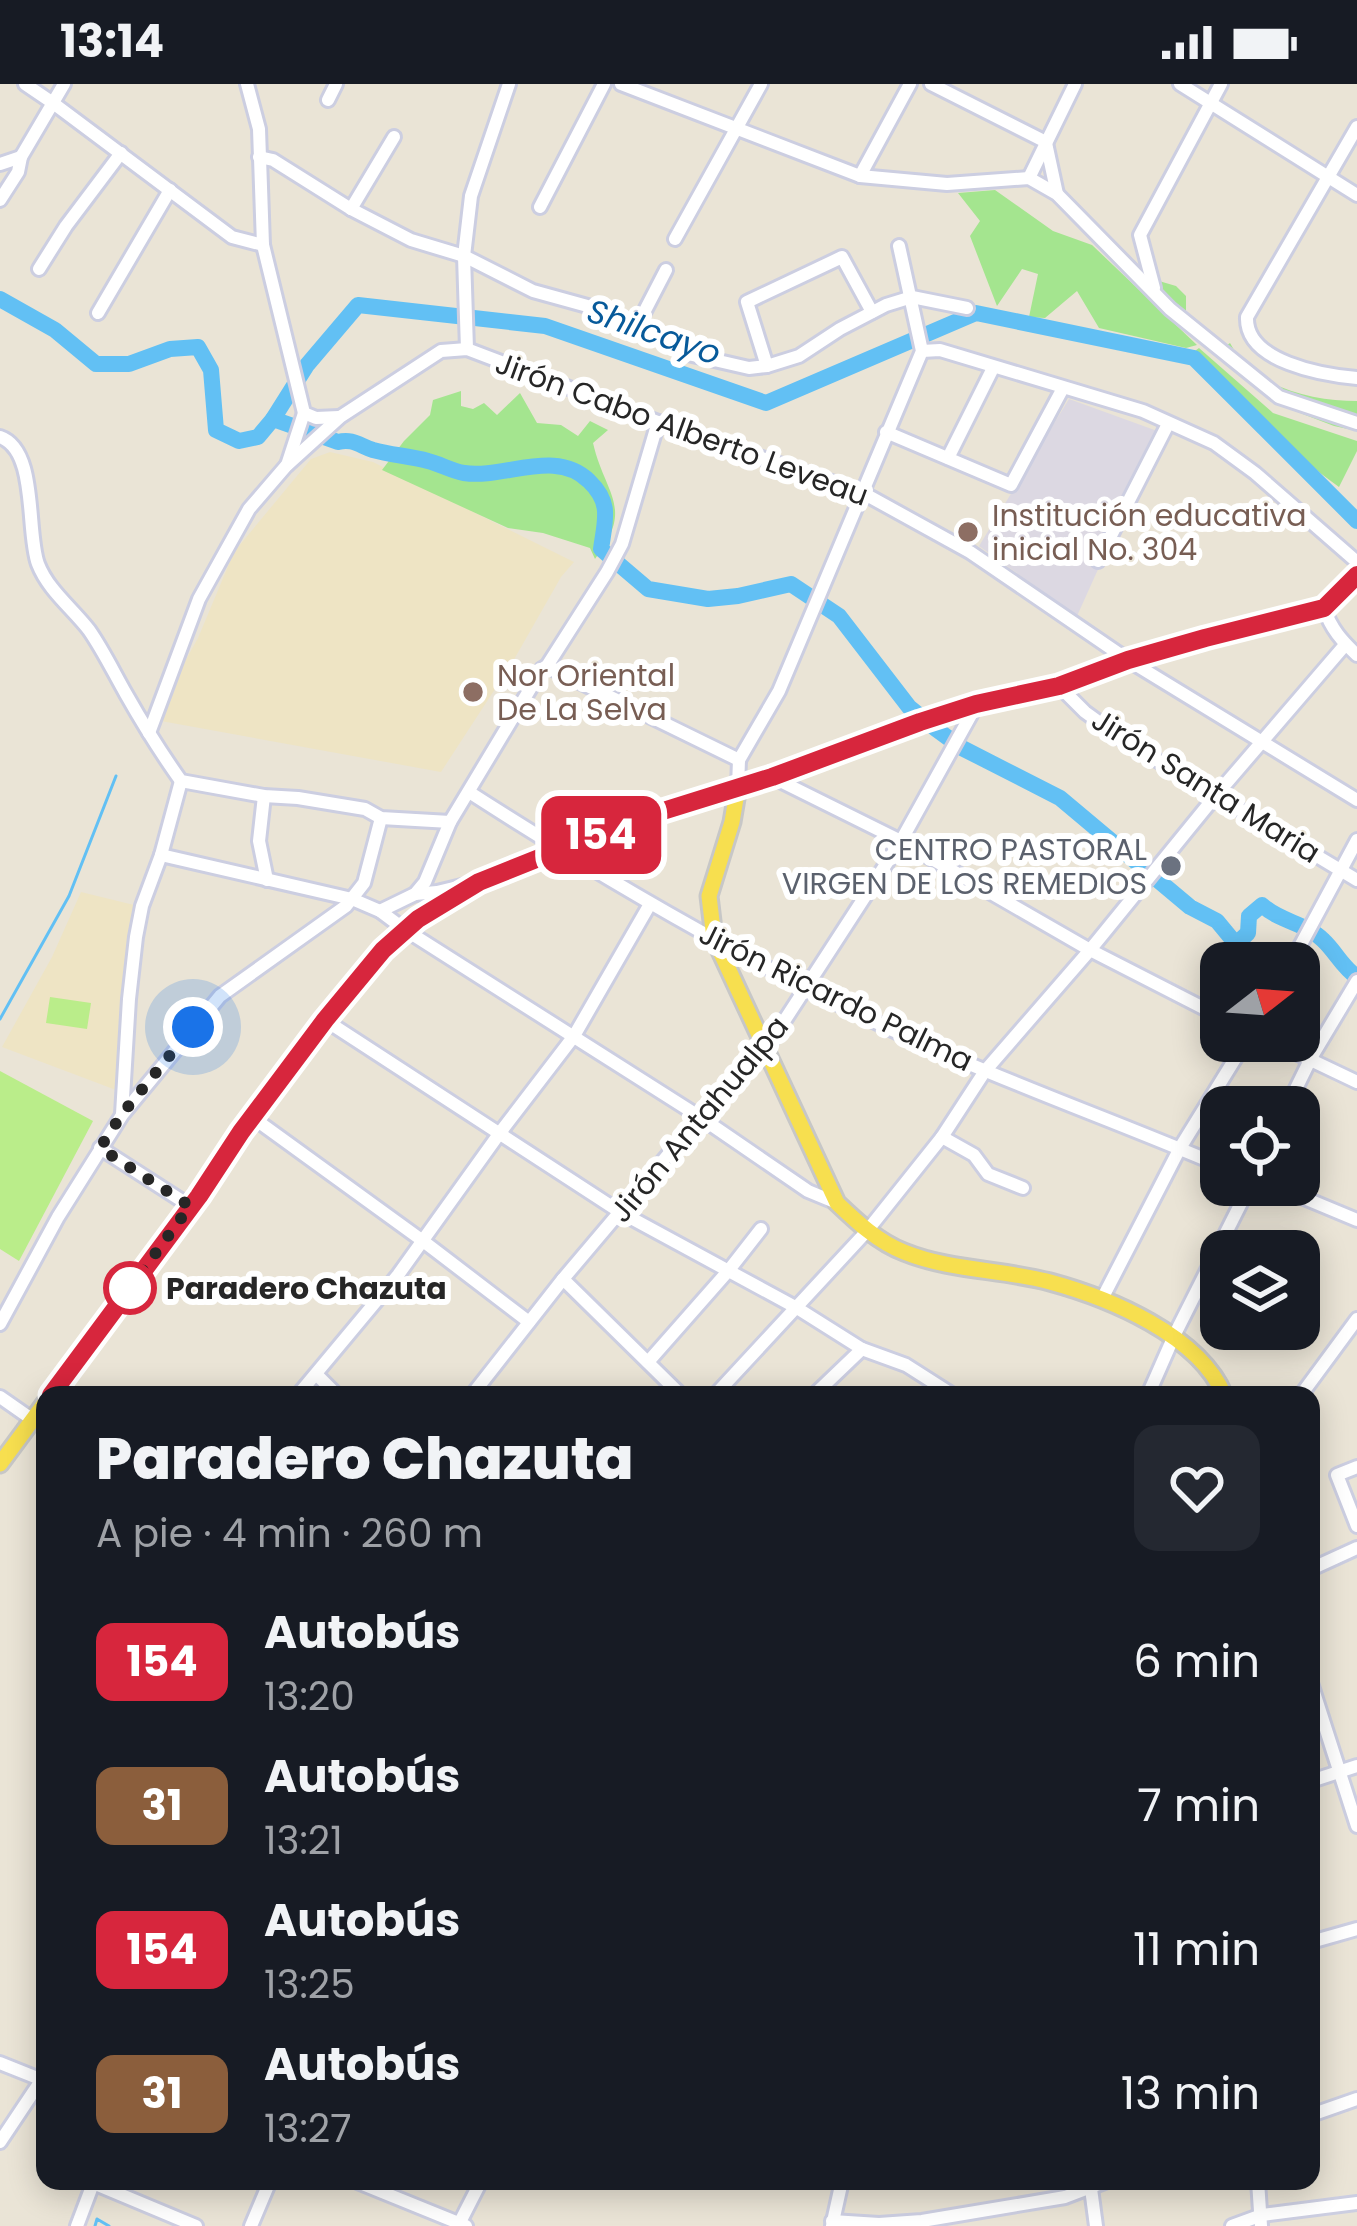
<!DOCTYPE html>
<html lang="es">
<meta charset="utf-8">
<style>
:root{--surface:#171b24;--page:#242831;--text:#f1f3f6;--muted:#9ea1a6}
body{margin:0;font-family:Poppins,sans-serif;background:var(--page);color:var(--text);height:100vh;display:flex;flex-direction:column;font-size:45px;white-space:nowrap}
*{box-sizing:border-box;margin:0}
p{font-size:39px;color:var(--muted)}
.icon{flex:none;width:66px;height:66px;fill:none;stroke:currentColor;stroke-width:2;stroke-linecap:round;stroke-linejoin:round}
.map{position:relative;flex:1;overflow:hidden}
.side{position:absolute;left:36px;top:1302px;width:1284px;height:804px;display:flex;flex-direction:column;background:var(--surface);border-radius:24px;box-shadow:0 6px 30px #0003}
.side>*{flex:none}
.badge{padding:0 24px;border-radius:18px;font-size:42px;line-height:78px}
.needle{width:78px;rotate:73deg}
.fabs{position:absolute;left:1200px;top:858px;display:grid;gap:24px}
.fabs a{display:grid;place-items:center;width:120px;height:120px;border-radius:24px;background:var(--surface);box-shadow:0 6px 30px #0003;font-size:60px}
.you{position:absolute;width:60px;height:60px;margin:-30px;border:9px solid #fff;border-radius:50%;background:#1a73e8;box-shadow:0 0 0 18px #1a73e833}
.map>.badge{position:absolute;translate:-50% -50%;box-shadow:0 0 0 6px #fff}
.round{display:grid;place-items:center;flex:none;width:126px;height:126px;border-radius:24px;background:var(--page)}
.head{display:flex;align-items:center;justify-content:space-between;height:204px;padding:0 60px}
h1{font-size:57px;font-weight:800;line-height:90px}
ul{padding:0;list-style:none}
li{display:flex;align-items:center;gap:36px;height:144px;padding:0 60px}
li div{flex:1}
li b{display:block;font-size:45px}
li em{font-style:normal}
li .badge{min-width:132px;font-weight:700;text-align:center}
.status{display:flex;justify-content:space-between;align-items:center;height:84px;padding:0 60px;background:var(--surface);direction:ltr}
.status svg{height:33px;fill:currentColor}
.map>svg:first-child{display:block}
</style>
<div class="status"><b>13:14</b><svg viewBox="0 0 49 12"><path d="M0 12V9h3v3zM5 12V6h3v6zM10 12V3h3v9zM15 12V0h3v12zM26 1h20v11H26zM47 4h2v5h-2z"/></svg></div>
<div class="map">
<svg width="1357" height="2142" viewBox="0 0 1357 2142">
<rect width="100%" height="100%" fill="#eae4d6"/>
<!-- industrial -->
<polygon fill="#dcd8e2" points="1069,315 1160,348 1077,532 979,462"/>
<!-- education -->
<g fill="#eee4c4">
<polygon points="330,368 373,378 574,478 561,493 512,579 441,688 161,637 169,606 198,554 234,468 311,375"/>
<polygon points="81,808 134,821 116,1006 2,963 52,873"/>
</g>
<!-- green -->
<g fill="#a4e58f">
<polygon points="995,106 1053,147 1092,161 1197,261 1186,264 1099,244 1077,207 1045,234 1029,233 1038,190 1022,185 997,222 970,152 980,137 958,109"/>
<path d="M 1091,134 C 1109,154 1126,187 1155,185 L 1159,197 L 1176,202 L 1186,212 L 1186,228 L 1222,265 L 1230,259 C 1253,303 1311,317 1357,317 L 1357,347 L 1334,342 L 1274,319 L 1239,290 L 1087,137 Z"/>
<path d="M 1199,264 L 1273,329 L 1357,357 L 1357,367 L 1339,403 C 1285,365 1241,312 1192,269 Z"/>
<path d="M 461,307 L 461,322 L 473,325 L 484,319 L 497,331 L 520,309 L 537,339 L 561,341 L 578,352 L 590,337 L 608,346 L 593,359 C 605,411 635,423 595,475 L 590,464 L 543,449 L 508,444 L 382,386 L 404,357 L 430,331 L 433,316 Z"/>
</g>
<!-- pitch -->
<g fill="#baed8a">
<polygon points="50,913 91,919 87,945 46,939"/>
<polygon points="0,987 93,1037 19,1177 0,1165"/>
</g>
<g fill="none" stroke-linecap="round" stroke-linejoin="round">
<!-- stream -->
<g stroke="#62c0f4" stroke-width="3">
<polyline points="0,935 69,812 116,692"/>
<polyline points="95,2142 97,2135 109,2142"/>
</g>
<!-- river -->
<g stroke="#62c0f4" stroke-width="16">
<polyline points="0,215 55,246 96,280 129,280 170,265 198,263 211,286 216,346 239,357 258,353 273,335 307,281 358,221 545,242 766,319 976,229 1194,274 1357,437"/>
<path d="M 273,335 L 338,358 C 353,354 360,362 373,366 C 391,371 410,372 428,377 C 440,380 452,387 464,389 C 505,395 556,364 589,397 C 612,419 605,436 601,465 L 648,505 L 708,515 L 738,512 L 791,500 L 839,532 L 909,623 L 936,645 L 962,664 L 1060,714 L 1190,823 L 1217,837 L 1236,860 L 1248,849 L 1249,832 L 1262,821 C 1280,838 1306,839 1323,856 C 1336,868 1342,883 1357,893"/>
</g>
<defs>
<g id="minor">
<polyline points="25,0 53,19 232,153 263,161"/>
<polyline points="247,0 259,45 263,161 304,329 316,334 339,333"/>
<polyline points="621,0 860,92 947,100 1029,94 1057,110 1170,225 1279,313 1357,339"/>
<polyline points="931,0 1046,58"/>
<polyline points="1180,0 1357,111"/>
<polyline points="328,16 336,0"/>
<path d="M 1357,43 L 1247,233 C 1245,278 1323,291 1357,294"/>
<polyline points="1046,59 1057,110"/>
<polyline points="259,73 273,76 351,125 411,156 464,172 533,207 591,223 637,242 688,270 749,284 767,282 799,272 840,245 886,221 912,213 967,224"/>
<polyline points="0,80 21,73"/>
<polyline points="860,92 910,0"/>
<polyline points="1029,94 1075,0"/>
<polyline points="0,116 18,88 21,73 64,0"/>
<polyline points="540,123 604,0"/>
<polyline points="351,125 394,53"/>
<polyline points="675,155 761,0"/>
<polyline points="39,185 66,142 121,69"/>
<polyline points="1154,204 1140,151 1221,0"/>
<polyline points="98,229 170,106"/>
<polyline points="637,242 666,186"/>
<polyline points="467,265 464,172 471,112 509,0"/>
<polyline points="922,267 940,266 1143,327 1214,359 1255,389 1357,478"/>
<polyline points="767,282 747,218 842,173 872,228"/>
<polyline points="886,348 1011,401 1063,304"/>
<path d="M 0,353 C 38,366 26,448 38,480 C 48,506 72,524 89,546 C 103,566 114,589 126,610 C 143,640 161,669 181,697 L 264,712 L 298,714 L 365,725 L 381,734 L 450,738"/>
<polyline points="948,374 993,284"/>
<polyline points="287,381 304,329"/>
<polyline points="1098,477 1168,340"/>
<path d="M 1324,524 C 1331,545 1342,557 1357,571"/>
<polyline points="547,582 739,676 738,703"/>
<polyline points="1059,602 1085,628 1125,657 1357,796"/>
<polyline points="149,649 199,515 249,425 286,382 340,333 441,267 467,265 658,338 863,409 970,468 1128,576 1357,716"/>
<polyline points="739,676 779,607 922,267 899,162"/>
<polyline points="772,693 901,757 1090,866 1221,933"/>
<path d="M 469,708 C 612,800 760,886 916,957 C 1016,1002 1120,1039 1221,1082"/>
<polyline points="264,712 259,757 267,796"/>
<polyline points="161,771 352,815 380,827 404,845 700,1033 808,1107 837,1119"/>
<polyline points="415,810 437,808 466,801"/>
<polyline points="380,827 415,810 425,798 450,738 542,585 547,582 607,488 622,460 658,338"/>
<polyline points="1291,879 1357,756"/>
<polyline points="325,936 620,1128 797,1224 862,1265 906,1281 953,1311"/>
<polyline points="1271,957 1357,998"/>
<polyline points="1287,1023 1311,974 1357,897"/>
<polyline points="122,1030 129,915 136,853 142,822 161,771 181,697"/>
<polyline points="252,1033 423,1157 529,1238"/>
<polyline points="942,1053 974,1071 988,1090 1023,1104"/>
<polyline points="100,1064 190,1122"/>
<polyline points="1273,1101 1357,1136"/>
<polyline points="563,1195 681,1311"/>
<polyline points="1102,1215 1180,1064 1246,957"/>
<polyline points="0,1240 58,1133 122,1031 220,912 346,822 364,799 381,734"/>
<polyline points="648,1278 729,1186 761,1145"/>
<polyline points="317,1291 337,1311"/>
<polyline points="298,1311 398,1191 499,1050 574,952 650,820"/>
<polyline points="472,1311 563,1195 700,1033 766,965 901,757 977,620"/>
<polyline points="715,1311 867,1147 942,1053 985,987 1090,866 1217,710 1345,561"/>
<polyline points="814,1311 862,1265"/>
<polyline points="1148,1311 1174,1252 1250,1101"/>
<polyline points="1301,1311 1357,1235"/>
<polyline points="0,1313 33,1336"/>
<polyline points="1357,1383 1337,1391 1357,1442"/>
<polyline points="1311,1485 1357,1464"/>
<polyline points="1311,1599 1357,1742"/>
<polyline points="1311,1697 1357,1682"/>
<polyline points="1311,1858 1357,1845"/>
<polyline points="0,1979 45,1997"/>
<polyline points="1311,2031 1357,2015"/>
<polyline points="0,2058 42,1995"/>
<polyline points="355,2097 466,2142"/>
<polyline points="1090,2097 1096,2142"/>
<polyline points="1258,2097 1261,2142"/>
<polyline points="93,2099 196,2142"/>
<polyline points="832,2137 879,2140 922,2137 1065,2113 1107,2097"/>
<polyline points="77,2142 94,2097"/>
<polyline points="251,2142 270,2097"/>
<polyline points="458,2142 481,2097"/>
<polyline points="832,2142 842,2097"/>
<polyline points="1232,2142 1262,2131 1357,2119"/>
</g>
<g id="major">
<path d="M 738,703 L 732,738 L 709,812 L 714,854 L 837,1119 C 857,1138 878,1158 904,1168 C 951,1187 1002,1185 1050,1198 C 1109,1214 1199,1251 1224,1311"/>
<polyline points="51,1311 199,1112 241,1048 325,936 383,866 418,835 479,798 663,727 772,693 920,638 977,620 1059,602 1128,576 1205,554 1324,524 1357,491"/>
<polyline points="0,1380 45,1319"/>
</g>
</defs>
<!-- minor casing -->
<use href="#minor" stroke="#cccee1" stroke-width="18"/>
<!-- major casing -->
<use href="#major" stroke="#c7c7c7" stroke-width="21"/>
<!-- minor -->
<use href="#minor" stroke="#fff" stroke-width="12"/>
<!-- major -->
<use href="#major" stroke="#f7df4f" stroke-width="15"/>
</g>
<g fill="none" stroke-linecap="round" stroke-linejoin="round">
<defs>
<polyline id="line" points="51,1311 199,1112 241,1048 325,936 383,866 418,835 479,798 559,766 663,727 772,693 920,638 976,620 1059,602 1128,576 1205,554 1324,524 1357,491"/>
</defs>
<!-- line casing -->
<use href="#line" stroke="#fff" stroke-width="27"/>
<!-- line -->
<use href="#line" stroke="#d7263d" stroke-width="18"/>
<!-- walk -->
<polyline stroke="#262626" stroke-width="12" stroke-dasharray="0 21.6" points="130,1204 190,1122 100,1064 122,1030 193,943"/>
</g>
<!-- markers -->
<g fill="#8d6e63" stroke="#fff" stroke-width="4.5">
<circle cx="968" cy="448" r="12"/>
<circle cx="473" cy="608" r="12"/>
</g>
<circle fill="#6b7280" stroke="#fff" stroke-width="4.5" cx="1171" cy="782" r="12"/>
<circle fill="#fff" stroke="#d7263d" stroke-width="6" cx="130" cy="1204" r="24"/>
<g text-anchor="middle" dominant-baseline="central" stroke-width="12" stroke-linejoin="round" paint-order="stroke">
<!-- street labels -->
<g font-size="30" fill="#262626" stroke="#fff">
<text transform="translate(682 345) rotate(20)">Jirón Cabo Alberto Leveau</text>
<text transform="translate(1206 702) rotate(32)">Jirón Santa Maria</text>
<text transform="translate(836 913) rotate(26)">Jirón Ricardo Palma</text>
<text transform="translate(699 1035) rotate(-50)">Jirón Antahualpa</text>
</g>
<!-- education labels -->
<g font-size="30" fill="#785e54" stroke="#fff" text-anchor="start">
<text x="992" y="431">Institución educativa<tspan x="992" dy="34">inicial No. 304</tspan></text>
<text x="497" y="591">Nor Oriental<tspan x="497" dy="34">De La Selva</tspan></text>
</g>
<!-- worship labels -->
<g font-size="30" fill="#5b616d" stroke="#fff" text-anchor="end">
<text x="1147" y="765">CENTRO PASTORAL<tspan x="1147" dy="34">VIRGEN DE LOS REMEDIOS</tspan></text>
</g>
<!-- stop labels -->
<g font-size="30" font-weight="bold" fill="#262626" stroke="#fff" text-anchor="start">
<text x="166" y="1204">Paradero Chazuta</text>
</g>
<!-- water labels -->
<g font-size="33" font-style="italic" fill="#075a9a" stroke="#fff">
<text transform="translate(654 248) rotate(19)">Shilcayo</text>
</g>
</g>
</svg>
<div class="fabs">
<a><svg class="needle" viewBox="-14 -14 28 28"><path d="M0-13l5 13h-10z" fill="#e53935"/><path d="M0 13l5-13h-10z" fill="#9ea1a6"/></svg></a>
<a><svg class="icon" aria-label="locate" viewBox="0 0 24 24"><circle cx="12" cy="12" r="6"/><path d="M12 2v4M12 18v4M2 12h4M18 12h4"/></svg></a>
<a><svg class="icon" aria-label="layers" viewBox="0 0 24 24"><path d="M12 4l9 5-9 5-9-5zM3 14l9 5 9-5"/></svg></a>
</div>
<div class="you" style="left:193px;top:943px"></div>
<b class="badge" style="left:601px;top:751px;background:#d7263d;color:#fff">154</b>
<section class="side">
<div class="head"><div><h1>Paradero Chazuta</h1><p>A pie · 4 min · 260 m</p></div><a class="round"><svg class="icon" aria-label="heart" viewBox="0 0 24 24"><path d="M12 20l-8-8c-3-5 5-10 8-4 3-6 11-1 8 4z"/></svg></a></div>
<ul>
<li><span class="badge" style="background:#d7263d;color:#fff">154</span><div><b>Autobús</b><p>13:20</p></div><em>6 min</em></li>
<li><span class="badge" style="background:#8b5e3c;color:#fff">31</span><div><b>Autobús</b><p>13:21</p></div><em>7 min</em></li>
<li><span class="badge" style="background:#d7263d;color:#fff">154</span><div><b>Autobús</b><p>13:25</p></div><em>11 min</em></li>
<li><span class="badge" style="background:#8b5e3c;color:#fff">31</span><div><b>Autobús</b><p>13:27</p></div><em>13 min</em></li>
</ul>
</section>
</div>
